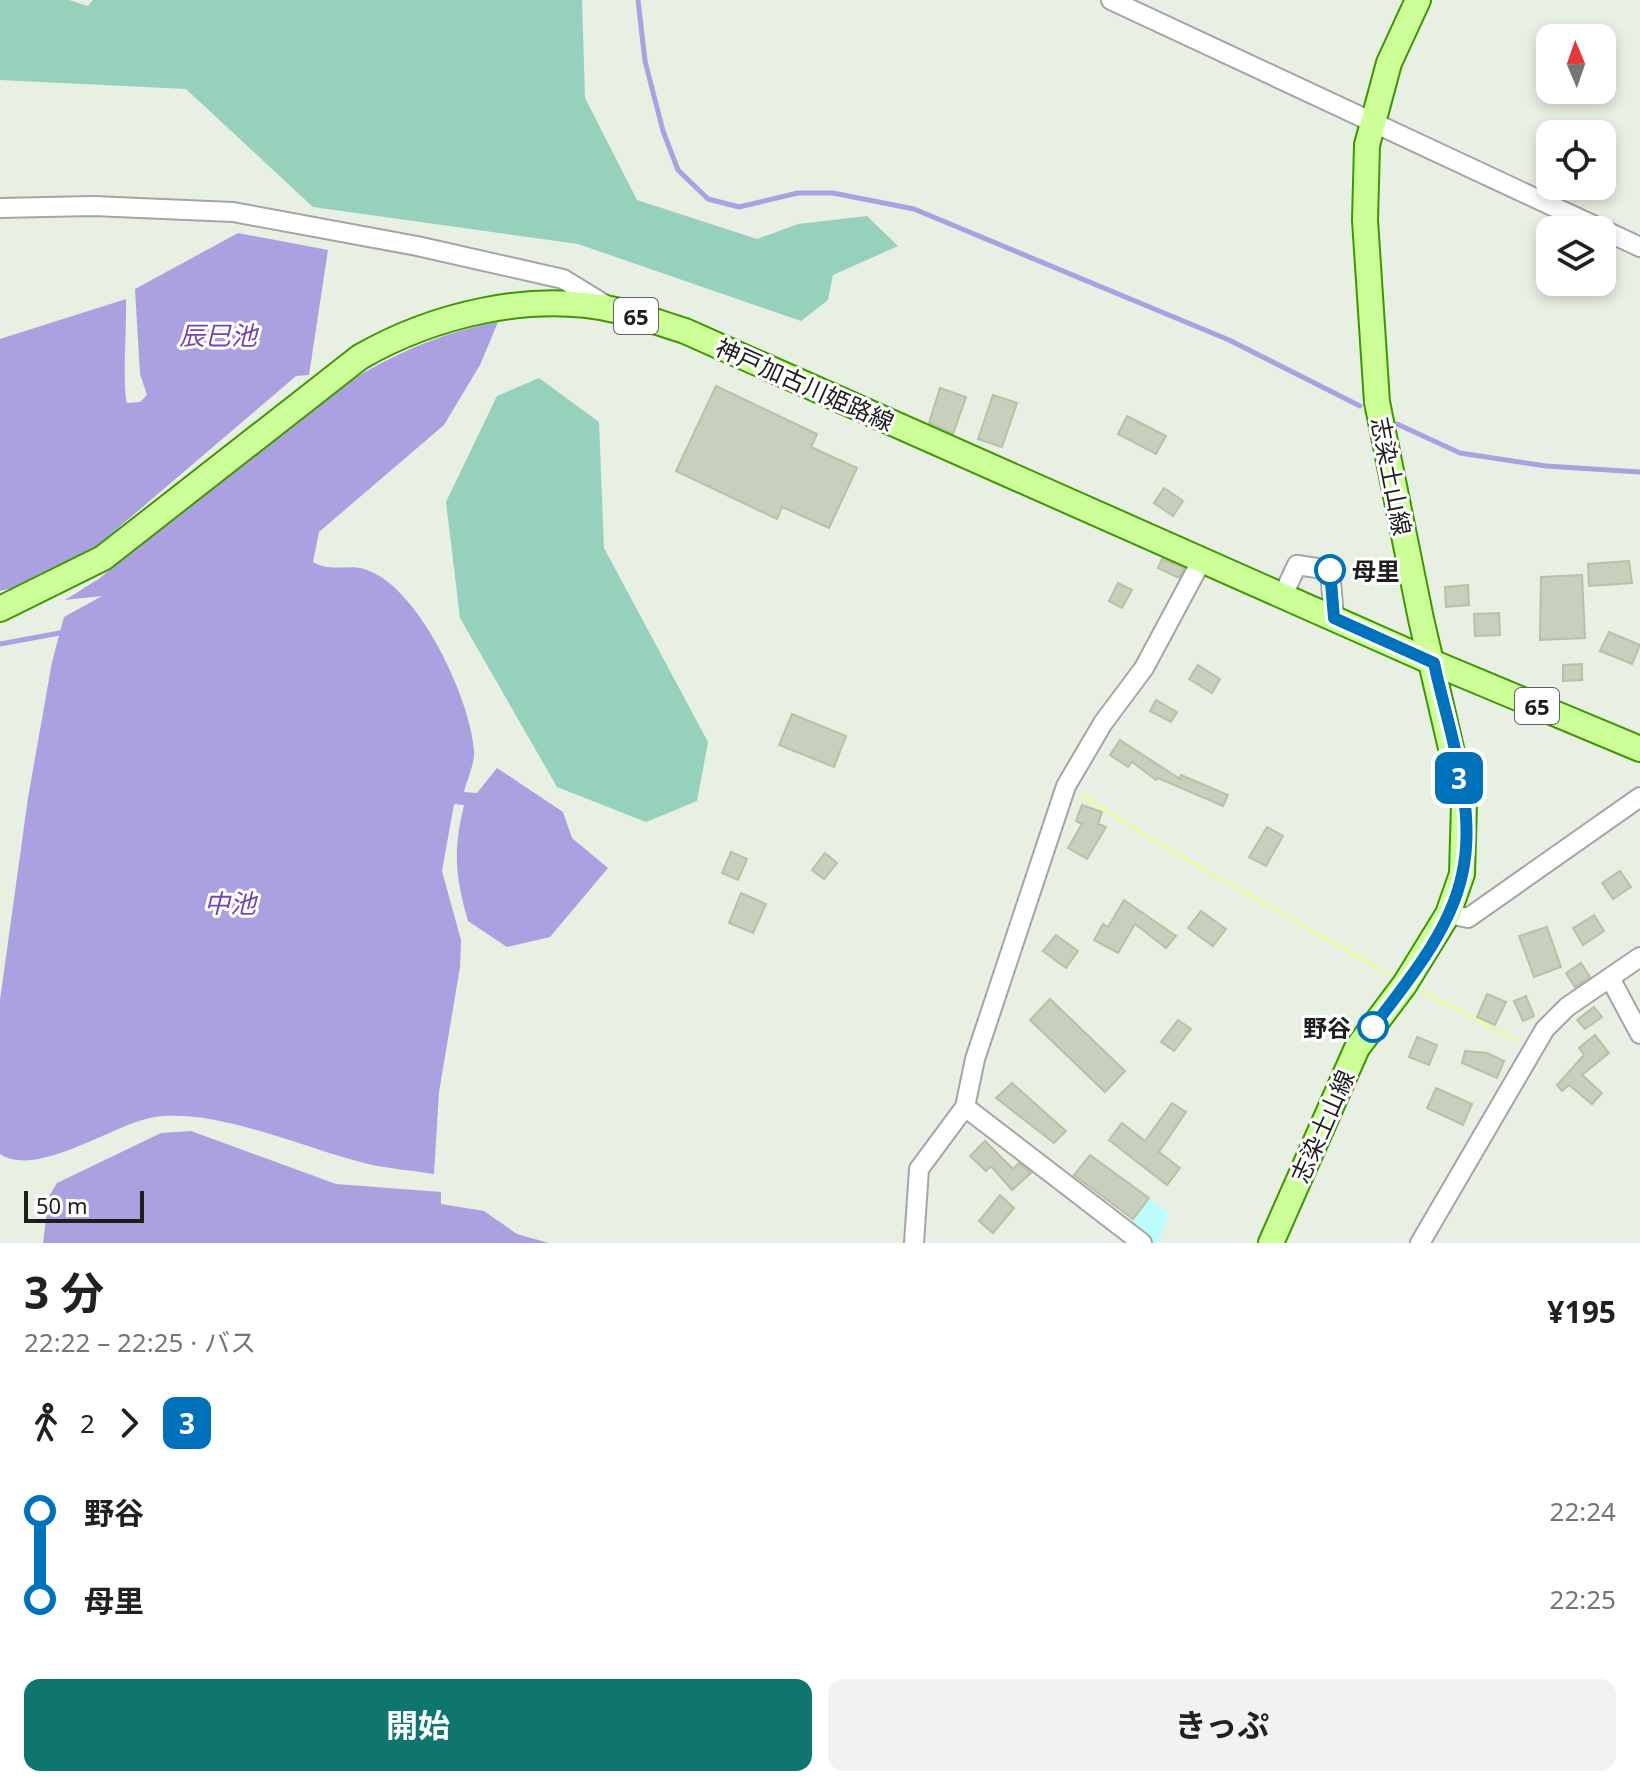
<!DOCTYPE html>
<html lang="ja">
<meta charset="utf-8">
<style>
:root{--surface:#fff;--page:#f2f2f2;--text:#202124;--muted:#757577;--accent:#0f766e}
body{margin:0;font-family:"Noto Sans","Noto Sans JP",sans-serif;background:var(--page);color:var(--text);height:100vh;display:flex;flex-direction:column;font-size:30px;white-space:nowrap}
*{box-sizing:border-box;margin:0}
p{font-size:26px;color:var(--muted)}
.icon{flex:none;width:44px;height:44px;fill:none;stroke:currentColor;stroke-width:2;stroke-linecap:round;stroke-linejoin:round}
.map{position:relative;height:1243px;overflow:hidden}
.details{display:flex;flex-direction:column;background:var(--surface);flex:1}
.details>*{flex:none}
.badge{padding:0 16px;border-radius:12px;font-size:28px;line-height:52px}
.needle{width:52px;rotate:358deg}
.buttons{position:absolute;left:1536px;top:24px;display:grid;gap:16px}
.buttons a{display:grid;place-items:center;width:80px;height:80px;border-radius:16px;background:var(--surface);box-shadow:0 4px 12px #0003;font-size:40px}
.scale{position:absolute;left:24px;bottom:20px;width:120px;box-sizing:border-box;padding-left:8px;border:4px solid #1e1e1e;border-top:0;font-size:22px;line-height:28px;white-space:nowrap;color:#1e1e1e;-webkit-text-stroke:6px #fff;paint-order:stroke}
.map>.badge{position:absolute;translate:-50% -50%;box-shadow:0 0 0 4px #fff}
.legs{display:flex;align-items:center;gap:12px;height:88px;padding:0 24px;font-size:26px}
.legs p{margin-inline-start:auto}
.head{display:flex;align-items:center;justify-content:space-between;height:136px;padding:0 24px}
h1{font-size:44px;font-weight:700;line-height:60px}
.action{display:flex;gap:16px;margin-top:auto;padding:16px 24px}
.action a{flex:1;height:92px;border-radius:16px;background:var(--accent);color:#fff;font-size:32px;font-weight:700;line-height:92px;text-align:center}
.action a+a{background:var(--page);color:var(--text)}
ul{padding:0 24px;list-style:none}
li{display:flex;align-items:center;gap:28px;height:88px;font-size:30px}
li i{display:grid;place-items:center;width:12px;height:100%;margin:0 10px;background:currentColor}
li i::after{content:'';width:20px;height:20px;margin:-10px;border:6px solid;border-radius:50%;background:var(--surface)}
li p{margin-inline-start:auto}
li:first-child i{background:linear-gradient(#0000 50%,currentColor 0)}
li:last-child i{background:linear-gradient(currentColor 50%,#0000 0)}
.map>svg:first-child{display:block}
</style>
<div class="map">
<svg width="1640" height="1243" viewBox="0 0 1640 1243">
<rect width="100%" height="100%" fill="#e8efe3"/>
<!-- forest -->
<g fill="#95d1bb">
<polygon points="0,0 69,0 88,6 93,0 582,0 585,98 637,200 757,239 798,224 867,216 898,246 833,275 828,300 801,321 578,244 313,207 186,89 0,80"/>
<polygon points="539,378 599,422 604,548 708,742 697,801 646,822 557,787 460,618 446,502 497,396"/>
</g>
<!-- park -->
<polygon fill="#bdfcfc" points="1149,1198 1169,1213 1158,1243 1142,1243 1127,1232"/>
<!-- water -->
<g fill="#aba1e0">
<path d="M 238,233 L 328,250 L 309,375 L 296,376 L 90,552 L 22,586 L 0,591 L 0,339 L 126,299 C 127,323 122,386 127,403 L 140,402 L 147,395 L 140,374 L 135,289 Z"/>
<path d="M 498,322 L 480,365 L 444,425 L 319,532 L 313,562 C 331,573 349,563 367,570 C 419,588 470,698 474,750 C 475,763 467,780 464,792 L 477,793 L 497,768 L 563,812 L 572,838 L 608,868 L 550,937 L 507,947 L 468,921 C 455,876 453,851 464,805 L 454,804 L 442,871 L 461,940 L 460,967 L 439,1092 L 434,1174 C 412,1170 389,1169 368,1164 C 305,1149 218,1108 155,1117 C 114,1123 38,1179 0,1154 L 0,1000 L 28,798 L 52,662 L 64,617 L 102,596 L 65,600 L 100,578 C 145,541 189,505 233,469 C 316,401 390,342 498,322 Z"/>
<polygon points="191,1131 336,1184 441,1192 441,1204 484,1211 517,1234 549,1243 43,1243 49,1196 57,1183 161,1133"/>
</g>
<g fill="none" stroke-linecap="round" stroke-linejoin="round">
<!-- stream -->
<g stroke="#aba1e0" stroke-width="5">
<polyline points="638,0 645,61 663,131 678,170 708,199 739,207 798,193 833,193 914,209 1229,340 1360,406"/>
<polyline points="1397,424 1460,453 1546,466 1640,472"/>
<polyline points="0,644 65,632"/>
</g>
</g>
<!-- building -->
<g fill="#c8cfbc" stroke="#b7c2a4" stroke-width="2">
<polygon points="716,386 817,434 811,447 857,468 829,528 782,507 777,519 676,471"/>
<polygon points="940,388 966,397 953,434 929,423"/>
<polygon points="993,395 1017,403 1002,447 978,439"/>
<polygon points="1127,416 1166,436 1156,454 1118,434"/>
<polygon points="1164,488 1183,501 1173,516 1154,503"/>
<polygon points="1162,559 1184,568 1179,578 1158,568"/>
<polygon points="1629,561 1632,583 1589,586 1588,564"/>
<polygon points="1582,575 1585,638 1540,640 1541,577"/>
<polygon points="1118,583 1132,590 1122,608 1109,601"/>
<polygon points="1468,585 1469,605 1446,607 1445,587"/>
<polygon points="1499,613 1500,635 1475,636 1474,614"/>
<polygon points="1609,632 1640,645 1632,664 1600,651"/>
<polygon points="1582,664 1582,680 1563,681 1563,665"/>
<polygon points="1198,665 1220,679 1212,693 1189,679"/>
<polygon points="1156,700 1177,712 1171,722 1150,711"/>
<polygon points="792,714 846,736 834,767 779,745"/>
<polygon points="1120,740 1180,779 1181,775 1228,795 1223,806 1158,778 1156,780 1132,762 1128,767 1110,755"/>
<polygon points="1082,805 1102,812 1098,824 1106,827 1087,859 1068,848 1082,824 1076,821"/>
<polygon points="1267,827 1283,836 1266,866 1249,857"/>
<polygon points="731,852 747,859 738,880 722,873"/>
<polygon points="825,853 837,863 824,879 812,870"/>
<polygon points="1620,871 1631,887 1613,899 1602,883"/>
<polygon points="741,893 766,904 753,933 729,923"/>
<polygon points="1124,900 1176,936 1166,948 1135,924 1118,953 1094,940 1103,924 1108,927"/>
<polygon points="1201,911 1226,929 1213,946 1188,928"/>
<polygon points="1594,915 1604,931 1583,945 1573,928"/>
<polygon points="1547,927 1561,967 1534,977 1519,936"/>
<polygon points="1056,935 1078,951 1066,968 1043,951"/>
<polygon points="1581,963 1590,977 1575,987 1566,973"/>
<polygon points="1487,994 1506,1002 1495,1025 1477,1017"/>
<polygon points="1526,996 1534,1016 1523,1021 1514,1001"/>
<polygon points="1050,999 1125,1071 1105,1092 1030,1020"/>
<polygon points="1594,1007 1602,1017 1585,1029 1577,1020"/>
<polygon points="1178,1020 1191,1029 1174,1051 1161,1042"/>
<polygon points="1595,1035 1609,1053 1582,1075 1602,1093 1592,1104 1569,1085 1562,1091 1557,1085 1584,1055 1579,1048"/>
<polygon points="1417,1037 1437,1045 1429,1065 1409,1057"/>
<polygon points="1465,1051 1487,1053 1504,1061 1497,1078 1462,1063"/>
<polygon points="1012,1083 1066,1131 1054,1143 996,1098"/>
<polygon points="1436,1088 1472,1104 1463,1125 1427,1108"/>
<polygon points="1172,1103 1186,1112 1159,1152 1180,1168 1167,1185 1109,1140 1122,1123 1145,1141"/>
<polygon points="985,1141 1013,1169 1019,1163 1031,1173 1012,1190 991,1166 986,1171 970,1156"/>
<polygon points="1090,1155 1149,1198 1133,1219 1074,1175"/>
<polygon points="1000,1195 1014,1208 993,1233 979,1221"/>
</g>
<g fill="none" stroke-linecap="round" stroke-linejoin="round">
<defs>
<g id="minor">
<polyline points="1111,0 1640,247"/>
<polyline points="0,208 93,206 233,212 417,246 563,279 607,306"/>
<polyline points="1283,595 1297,565 1330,570 1334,618"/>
<polyline points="1448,914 1468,918 1640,797"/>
<polyline points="1610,978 1640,1034"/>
<polyline points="965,1107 1142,1243"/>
<polyline points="914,1243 919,1169 965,1107 975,1059 1066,786 1103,723 1144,668 1203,558"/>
<polyline points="1420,1243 1545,1029 1567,1007 1640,957"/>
</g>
<g id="major">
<path d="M 0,609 L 103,558 L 360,357 C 433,315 531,291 615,310 C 639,315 662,324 685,331 L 1434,663 L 1640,749"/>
<polyline points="1271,1243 1357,1048 1405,984 1448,914 1462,874 1464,804 1421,619 1377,402 1365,220 1367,145 1389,63 1418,0"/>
</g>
</defs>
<!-- minor casing -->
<use href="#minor" stroke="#a5a5a5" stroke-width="22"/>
<!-- major casing -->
<use href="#major" stroke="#3d9700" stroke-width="28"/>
<!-- path -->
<g stroke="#faff64" stroke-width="3" stroke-dasharray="4 4" stroke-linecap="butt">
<polyline points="1082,795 1149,838 1390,975"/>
<polyline points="1421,991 1518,1041"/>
</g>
<!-- minor -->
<use href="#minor" stroke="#fff" stroke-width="18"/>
<!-- major -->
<use href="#major" stroke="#ccff98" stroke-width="24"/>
</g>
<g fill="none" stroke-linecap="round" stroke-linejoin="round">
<defs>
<path id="line-1" d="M 1330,570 L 1334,618 L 1434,663 C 1448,729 1478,807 1462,875 C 1450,931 1407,982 1373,1027"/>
</defs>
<!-- line-1 casing -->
<use href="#line-1" stroke="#fff" stroke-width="18"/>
<!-- line-1 -->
<use href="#line-1" stroke="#0072bc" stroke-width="12"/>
</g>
<!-- markers -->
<g fill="#fff" stroke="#0072bc" stroke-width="4">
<circle cx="1330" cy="570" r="14"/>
<circle cx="1373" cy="1027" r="14"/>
</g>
<g text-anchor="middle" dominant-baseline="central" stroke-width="6" stroke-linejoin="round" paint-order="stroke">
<!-- shield labels -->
<g fill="#fff" stroke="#626262" stroke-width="2">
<rect x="614" y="298" width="44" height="36" rx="6"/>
<rect x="1515" y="688" width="44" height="36" rx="6"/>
</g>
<g font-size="22" font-weight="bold" fill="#1e1e1e">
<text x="636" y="316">65</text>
<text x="1537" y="706">65</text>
</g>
<!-- street labels -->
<g font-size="24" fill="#1e1e1e" stroke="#fff">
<text transform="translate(805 384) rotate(24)">神戸加古川姫路線</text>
<text transform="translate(1392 476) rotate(79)">志染土山線</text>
<text transform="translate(1322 1126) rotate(-66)">志染土山線</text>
</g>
<!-- stop labels -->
<g font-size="24" font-weight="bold" fill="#1e1e1e" stroke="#fff" text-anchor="start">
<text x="1352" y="570">母里</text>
<text x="1351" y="1027" text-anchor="end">野谷</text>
</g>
<!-- water labels -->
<g font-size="26" font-style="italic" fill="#7445b2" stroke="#fff">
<text x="218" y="335">辰巳池</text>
<text x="230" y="903">中池</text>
</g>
</g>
</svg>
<div class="buttons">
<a><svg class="needle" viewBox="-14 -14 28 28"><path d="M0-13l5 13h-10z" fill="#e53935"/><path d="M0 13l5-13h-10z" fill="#757577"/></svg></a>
<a><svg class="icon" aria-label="locate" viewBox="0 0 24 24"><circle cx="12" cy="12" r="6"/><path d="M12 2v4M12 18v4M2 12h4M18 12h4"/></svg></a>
<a><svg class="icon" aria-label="layers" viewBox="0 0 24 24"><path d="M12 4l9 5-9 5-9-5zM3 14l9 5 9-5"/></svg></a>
</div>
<div class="scale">50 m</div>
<b class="badge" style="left:1459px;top:778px;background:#0072bc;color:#fff">3</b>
</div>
<section class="details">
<div class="head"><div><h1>3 分</h1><p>22:22 – 22:25 · バス</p></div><b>¥195</b></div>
<div class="legs"><svg class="icon" aria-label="walk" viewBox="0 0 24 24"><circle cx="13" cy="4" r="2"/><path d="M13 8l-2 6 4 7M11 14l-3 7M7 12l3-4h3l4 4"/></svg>2<svg class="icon" aria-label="forward" viewBox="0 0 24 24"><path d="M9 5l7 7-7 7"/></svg><b class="badge" style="background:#0072bc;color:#fff">3</b></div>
<ul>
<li><i style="color:#0072bc"></i><b>野谷</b><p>22:24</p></li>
<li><i style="color:#0072bc"></i><b>母里</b><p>22:25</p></li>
</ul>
<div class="action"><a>開始</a><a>きっぷ</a></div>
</section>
